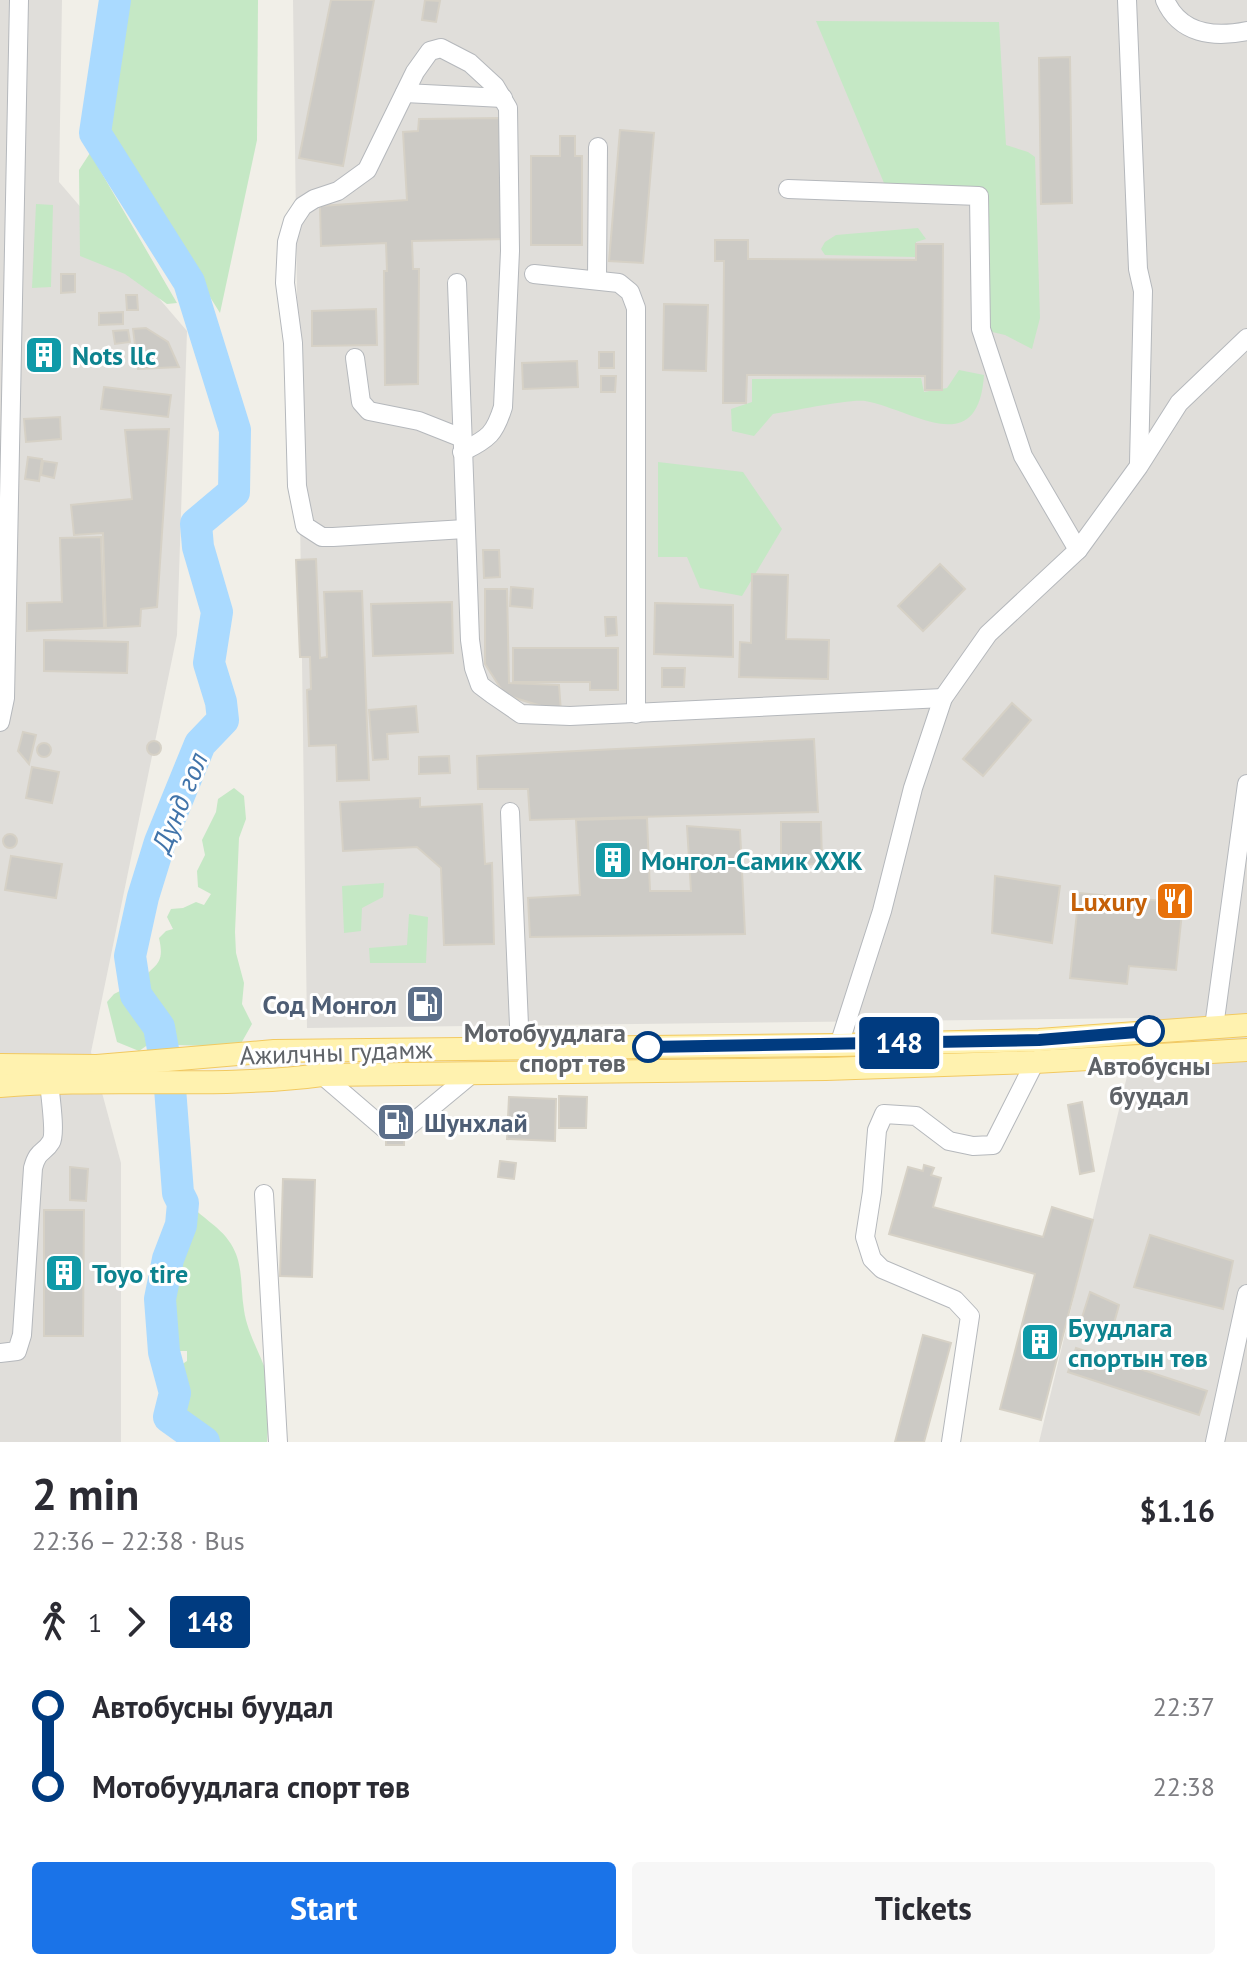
<!DOCTYPE html>
<meta charset="utf-8">
<style>
:root{--surface:#fff;--page:#f7f7f7;--text:#2b2b33;--muted:#7c7c81;--accent:#1a73e8}
body{margin:0;font-family:"PT Sans",sans-serif;background:var(--page);color:var(--text);height:100vh;display:flex;flex-direction:column;font-size:30px;white-space:nowrap}
*{box-sizing:border-box;margin:0}
p{font-size:26px;color:var(--muted)}
.icon{flex:none;width:44px;height:44px;fill:none;stroke:currentColor;stroke-width:2;stroke-linecap:round;stroke-linejoin:round}
.map{position:relative;height:1442px;overflow:hidden}
.drawer{display:flex;flex-direction:column;background:var(--surface);flex:1}
.drawer>*{flex:none}
.badge{padding:0 16px;border-radius:6px;font-size:28px;line-height:52px}
.map>.badge{position:absolute;translate:-50% -50%;box-shadow:0 0 0 4px #fff}
.legs{display:flex;align-items:center;gap:12px;height:88px;padding:0 32px;font-size:26px}
.legs p{margin-inline-start:auto}
.head{display:flex;align-items:center;justify-content:space-between;height:136px;padding:0 32px}
h1{font-size:44px;font-weight:700;line-height:60px}
.primary-button{display:flex;gap:16px;margin-top:auto;padding:16px 32px}
.primary-button a{flex:1;height:92px;border-radius:8px;background:var(--accent);color:#fff;font-size:32px;font-weight:700;line-height:92px;text-align:center}
.primary-button a+a{background:var(--page);color:var(--text)}
ul{padding:0 32px;list-style:none}
li{display:flex;align-items:center;gap:28px;height:80px;font-size:30px}
li i{display:grid;place-items:center;width:12px;height:100%;margin:0 10px;background:currentColor}
li i::after{content:'';width:20px;height:20px;margin:-10px;border:6px solid;border-radius:50%;background:var(--surface)}
li p{margin-inline-start:auto}
li:first-child i{background:linear-gradient(#0000 50%,currentColor 0)}
li:last-child i{background:linear-gradient(currentColor 50%,#0000 0)}
.map>svg:first-child{display:block}
</style>
<div class="map">
<svg width="1247" height="1442" viewBox="0 0 1247 1442">
<rect width="100%" height="100%" fill="#f1efe8"/>
<!-- industrial -->
<g fill="#e0deda">
<polygon points="0,0 62,0 59,182 187,331 177,635 91,1052 121,1163 121,1442 0,1442"/>
<polygon points="293,0 1247,0 1247,1442 1039,1442 1141,1018 307,1028"/>
</g>
<!-- green -->
<g fill="#c5e8c5">
<polygon points="123,0 258,0 257,140 220,313 104,127"/>
<polygon points="816,21 999,22 1006,145 1028,152 1035,157 1040,318 1032,349 1005,335 988,331 981,194 884,183"/>
<polygon points="90,153 177,303 167,304 125,274 80,256 79,170"/>
<polygon points="36,204 53,205 51,287 32,288"/>
<polygon points="918,228 926,239 916,242 915,257 825,255 821,249 825,242 836,235"/>
<path d="M 959,370 L 984,375 C 978,462 912,409 865,401 C 848,399 794,411 773,414 L 754,436 L 732,431 L 731,409 L 752,402 L 752,379 L 921,378 L 924,392 L 947,388 Z"/>
<polygon points="658,462 743,472 782,529 742,596 700,588 687,557 658,557"/>
<path d="M 234,788 L 244,796 L 246,819 L 239,838 L 235,932 L 236,953 L 244,983 L 242,1004 L 252,1024 L 239,1047 L 176,1045 L 165,1015 C 151,1008 145,999 140,984 C 152,963 166,968 159,938 L 166,931 L 173,929 L 167,917 L 171,909 L 183,908 L 196,902 L 204,905 L 211,894 L 198,887 L 197,871 L 205,855 L 202,840 L 216,812 L 218,799 Z"/>
<polygon points="384,883 383,897 362,908 361,931 344,933 342,886"/>
<polygon points="409,914 428,917 426,963 370,963 369,948 407,945"/>
<polygon points="124,989 155,1031 149,1044 139,1051 117,1042 107,1002 114,994"/>
<path d="M 165,1145 L 180,1168 L 180,1183 L 186,1186 L 188,1190 L 184,1196 C 196,1216 219,1224 231,1244 C 244,1265 240,1287 244,1310 C 247,1332 260,1353 267,1374 C 273,1391 268,1424 267,1442 L 195,1442 L 162,1421 C 162,1399 166,1373 187,1361 L 187,1351 L 177,1351 L 170,1344 C 175,1323 179,1322 164,1304 C 168,1278 187,1258 189,1237 C 175,1215 164,1209 168,1181 C 159,1169 159,1159 165,1145 Z"/>
</g>
<g fill="none" stroke-linecap="round" stroke-linejoin="round">
<!-- river -->
<polyline stroke="#aadaff" stroke-width="32" points="115,0 95,133 189,282 235,430 234,492 196,524 198,547 217,612 209,663 221,702 223,720 200,744 160,842 143,897 130,956 136,995 159,1027 170,1088 178,1193 183,1203 181,1225 168,1259 160,1299 164,1352 175,1393 169,1417 204,1442"/>
</g>
<!-- building -->
<g fill="#cccac5" stroke="#d6d1c6" stroke-width="2">
<polygon points="331,0 374,0 343,166 299,158"/>
<polygon points="425,0 440,1 436,22 422,20"/>
<polygon points="1070,57 1072,203 1041,204 1039,58"/>
<polygon points="500,118 508,239 412,241 413,269 419,269 418,384 385,385 384,271 387,271 386,243 321,246 320,206 407,200 403,132 418,131 419,119"/>
<polygon points="620,130 654,133 643,263 609,261"/>
<polygon points="560,136 575,136 575,156 582,156 582,245 531,245 531,156 560,156"/>
<polygon points="715,240 748,240 748,259 916,260 916,244 943,244 942,390 925,390 925,376 747,375 746,403 723,403 724,261 715,261"/>
<polygon points="61,274 75,274 75,292 61,293"/>
<polygon points="126,295 137,295 138,310 127,310"/>
<polygon points="664,304 708,305 706,371 663,370"/>
<polygon points="376,309 377,345 312,346 312,311"/>
<polygon points="123,312 123,324 99,325 99,313"/>
<polygon points="146,328 168,342 179,367 138,369 133,329"/>
<polygon points="128,330 130,342 115,344 113,331"/>
<polygon points="28,349 60,349 60,362 46,362 46,368 28,368"/>
<rect x="599" y="352" width="15" height="16"/>
<polygon points="577,361 578,387 523,389 522,363"/>
<polygon points="601,376 616,376 615,392 601,392"/>
<polygon points="104,387 171,395 168,417 101,409"/>
<polygon points="60,417 61,439 26,442 24,419"/>
<polygon points="169,429 157,607 141,609 140,626 106,628 103,533 74,535 71,505 132,499 125,430"/>
<polygon points="28,457 42,459 39,481 25,479"/>
<polygon points="43,461 57,463 54,478 41,475"/>
<polygon points="101,537 104,628 27,631 27,603 62,602 60,538"/>
<polygon points="483,550 499,550 500,577 484,578"/>
<polygon points="316,559 320,658 327,657 324,592 362,591 369,780 337,781 336,745 309,746 307,690 311,689 310,657 300,657 296,560"/>
<polygon points="940,564 965,589 923,631 898,606"/>
<polygon points="752,574 788,575 786,639 829,640 828,679 739,677 740,642 751,643"/>
<polygon points="511,587 533,589 532,608 510,606"/>
<polygon points="485,589 507,589 509,683 559,685 561,712 505,695 485,664"/>
<polygon points="452,602 453,653 373,656 371,604"/>
<polygon points="655,603 733,605 733,657 654,654"/>
<polygon points="605,617 616,617 617,635 606,636"/>
<polygon points="44,640 128,642 127,673 44,671"/>
<polygon points="513,648 618,648 618,690 590,690 590,682 513,682"/>
<polygon points="662,668 685,668 684,687 662,687"/>
<polygon points="1012,703 1031,720 983,776 963,759"/>
<polygon points="416,706 418,732 387,734 388,759 373,760 369,710"/>
<polygon points="23,732 36,735 29,764 18,751"/>
<polygon points="814,739 818,812 530,820 528,789 478,789 477,756"/>
<circle cx="154" cy="748" r="7"/>
<circle cx="44" cy="750" r="7"/>
<polygon points="449,756 450,773 419,774 419,757"/>
<polygon points="32,767 59,772 52,803 26,798"/>
<polygon points="420,798 420,807 482,804 485,864 492,863 494,944 444,945 441,868 417,847 343,851 340,802"/>
<polygon points="647,818 650,891 691,891 687,826 740,830 745,934 530,937 528,898 580,895 576,820"/>
<polygon points="781,822 821,822 822,864 781,865"/>
<circle cx="10" cy="841" r="7"/>
<polygon points="11,856 62,864 56,898 5,890"/>
<polygon points="995,876 1060,886 1052,943 992,933"/>
<polygon points="1079,893 1183,903 1176,970 1129,966 1127,984 1070,978"/>
<polygon points="559,1096 587,1097 586,1128 559,1128"/>
<polygon points="509,1097 556,1099 555,1141 507,1139"/>
<polygon points="1082,1102 1094,1171 1080,1174 1068,1105"/>
<polygon points="405,1107 404,1145 386,1145 386,1108"/>
<polygon points="500,1161 516,1163 514,1179 498,1177"/>
<polygon points="924,1165 934,1168 931,1175 941,1178 933,1207 1043,1237 1052,1207 1093,1220 1041,1420 1000,1409 1035,1274 889,1234 908,1167 923,1171"/>
<polygon points="70,1167 88,1169 86,1201 70,1200"/>
<polygon points="283,1179 315,1180 312,1277 280,1276"/>
<polygon points="44,1210 84,1210 83,1336 44,1336"/>
<polygon points="1150,1235 1233,1261 1223,1309 1134,1287"/>
<polygon points="1090,1292 1119,1305 1111,1334 1079,1327"/>
<polygon points="923,1335 951,1343 924,1442 895,1442"/>
<polygon points="1076,1348 1207,1391 1199,1415 1068,1372"/>
</g>
<g fill="none" stroke-linecap="round" stroke-linejoin="round">
<defs>
<g id="minor">
<polyline points="1127,0 1138,269 1143,291 1139,463"/>
<path d="M 1165,0 C 1180,34 1213,38 1247,31"/>
<polyline points="405,93 503,98"/>
<polyline points="788,189 979,196 981,329 1023,456 1078,550"/>
<polyline points="534,274 619,283 630,292 636,308 636,714"/>
<polyline points="597,279 598,147"/>
<polyline points="457,283 470,640 474,668 480,685 492,694 521,714 570,716 943,698"/>
<polyline points="355,358 361,402 369,411 419,421 462,438"/>
<path d="M 462,452 C 488,438 494,436 503,407 L 510,251 L 508,108 L 495,86 L 470,63 L 441,48 L 430,51 L 415,72 L 367,170 L 338,191 L 314,199 L 303,206 L 293,221 L 287,242 L 285,283 L 293,343 L 297,486 L 305,526 L 322,537 L 333,537 L 465,529"/>
<polyline points="0,722 5,698 19,0"/>
<polyline points="510,812 520,1049"/>
<polyline points="1214,1027 1247,784"/>
<polyline points="839,1045 882,911 913,788 943,698 988,634 1078,550 1139,466 1179,403 1247,338"/>
<polyline points="322,1075 386,1130"/>
<polyline points="404,1130 474,1072"/>
<polyline points="264,1194 278,1442"/>
<path d="M 0,1353 L 17,1351 L 22,1335 L 33,1168 C 38,1149 44,1154 51,1142 C 56,1134 50,1094 49,1082"/>
<polyline points="951,1442 970,1316 955,1300 882,1269 872,1259 865,1237 872,1192 877,1130 884,1114 916,1116 949,1141 973,1146 993,1145 1035,1062"/>
<polyline points="1215,1442 1247,1294"/>
</g>
<g id="major">
<polyline points="0,1065 97,1066 274,1051 839,1045 1039,1040 1247,1025"/>
<path d="M 0,1086 C 107,1077 215,1089 322,1075 L 826,1069 L 1035,1062 L 1247,1050"/>
</g>
</defs>
<!-- minor casing -->
<use href="#minor" stroke="#b5b8bc" stroke-width="20"/>
<!-- major casing -->
<use href="#major" stroke="#f2c960" stroke-width="24"/>
<!-- minor -->
<use href="#minor" stroke="#fff" stroke-width="18"/>
<!-- major -->
<use href="#major" stroke="#fff2af" stroke-width="22"/>
</g>
<g fill="none" stroke-linecap="round" stroke-linejoin="round">
<defs>
<polyline id="line-1" points="648,1047 1039,1040 1149,1031"/>
</defs>
<!-- line-1 casing -->
<use href="#line-1" stroke="#fff" stroke-width="18"/>
<!-- line-1 -->
<use href="#line-1" stroke="#003b80" stroke-width="12"/>
</g>
<!-- icons -->
<defs>
<symbol id="building-square" viewBox="-11 -11 22 22"><rect x="-9" y="-9" width="18" height="18" rx="4" fill="#0f9aa8" stroke="#fff"/><path d="M-4-6H4V6H1V3H-1V6H-4ZM-2.5-4.3h1.7v1.8h-1.7ZM.8-4.3h1.7v1.8H.8ZM-2.5-1h1.7V.8h-1.7ZM.8-1h1.7V.8H.8Z" fill="#fff"/></symbol>
<symbol id="restaurant-square" viewBox="-11 -11 22 22"><rect x="-9" y="-9" width="18" height="18" rx="4" fill="#e8710a" stroke="#fff"/><path d="M-5-6h1v4h1v-4h1v4h1v-4h1v5L-1.5 .5V6h-2V.5L-5-1ZM5-6V6H3V1.5H1.5Q1.5-4 5-6Z" fill="#fff"/></symbol>
<symbol id="fuel-square" viewBox="-11 -11 22 22"><rect x="-9" y="-9" width="18" height="18" rx="4" fill="#5c6f8a" stroke="#fff"/><path d="M-5.5-6h7V0h2V4h1.3V-2.5L3-4.5l.8-.8L6-3V5H2.5V1h-1V6h-7ZM-4.2-4.7v3.2H.2V-4.7Z" fill="#fff"/></symbol>
</defs>
<g fill-rule="evenodd">
<use href="#building-square" x="22" y="333" width="44" height="44"/>
<use href="#building-square" x="591" y="838" width="44" height="44"/>
<use href="#restaurant-square" x="1153" y="879" width="44" height="44"/>
<use href="#fuel-square" x="403" y="982" width="44" height="44"/>
<use href="#fuel-square" x="374" y="1100" width="44" height="44"/>
<use href="#building-square" x="42" y="1251" width="44" height="44"/>
<use href="#building-square" x="1018" y="1320" width="44" height="44"/>
</g>
<!-- markers -->
<g fill="#fff" stroke="#003b80" stroke-width="4">
<circle cx="1149" cy="1031" r="14"/>
<circle cx="648" cy="1047" r="14"/>
</g>
<g text-anchor="middle" dominant-baseline="central" stroke-width="6" stroke-linejoin="round" paint-order="stroke">
<!-- culture labels -->
<g font-size="26" font-weight="bold" fill="#0d838f" stroke="#fff" text-anchor="start">
<text x="72" y="355">Nots llc</text>
<text x="641" y="860">Монгол-Самик ХХК</text>
<text x="92" y="1273">Toyo tire</text>
<text x="1068" y="1327">Буудлага<tspan x="1068" dy="30">спортын төв</tspan></text>
</g>
<!-- food labels -->
<g font-size="26" font-weight="bold" fill="#c56008" stroke="#fff" text-anchor="end">
<text x="1147" y="901">Luxury</text>
</g>
<!-- service labels -->
<g font-size="26" font-weight="bold" fill="#4e5e75" stroke="#fff" text-anchor="end">
<text x="397" y="1004">Сод Монгол</text>
<text x="424" y="1122" text-anchor="start">Шунхлай</text>
</g>
<!-- stop labels -->
<g font-size="26" font-weight="bold" fill="#5f6368" stroke="#fff" text-anchor="end">
<text x="626" y="1032">Мотобуудлага<tspan x="626" dy="30">спорт төв</tspan></text>
<text x="1149" y="1065" text-anchor="middle">Автобусны<tspan x="1149" dy="30">буудал</tspan></text>
</g>
<!-- street labels -->
<g font-size="26" fill="#5f6368" stroke="#fff">
<text transform="translate(336 1052) rotate(-2)">Ажилчны гудамж</text>
</g>
<!-- water labels -->
<g font-size="28" font-style="italic" fill="#4174aa" stroke="#fff">
<text transform="translate(179 802) rotate(-68)">Дунд гол</text>
</g>
</g>
</svg>
<b class="badge" style="left:899px;top:1043px;background:#003b80;color:#fff">148</b>
</div>
<section class="drawer">
<div class="head"><div><h1>2 min</h1><p>22:36 – 22:38 · Bus</p></div><b>$1.16</b></div>
<div class="legs"><svg class="icon" aria-label="walk" viewBox="0 0 24 24"><circle cx="13" cy="4" r="2"/><path d="M13 8l-2 6 4 7M11 14l-3 7M7 12l3-4h3l4 4"/></svg>1<svg class="icon" aria-label="forward" viewBox="0 0 24 24"><path d="M9 5l7 7-7 7"/></svg><b class="badge" style="background:#003b80;color:#fff">148</b></div>
<ul>
<li><i style="color:#003b80"></i><b>Автобусны буудал</b><p>22:37</p></li>
<li><i style="color:#003b80"></i><b>Мотобуудлага спорт төв</b><p>22:38</p></li>
</ul>
<div class="primary-button"><a>Start</a><a>Tickets</a></div>
</section>
